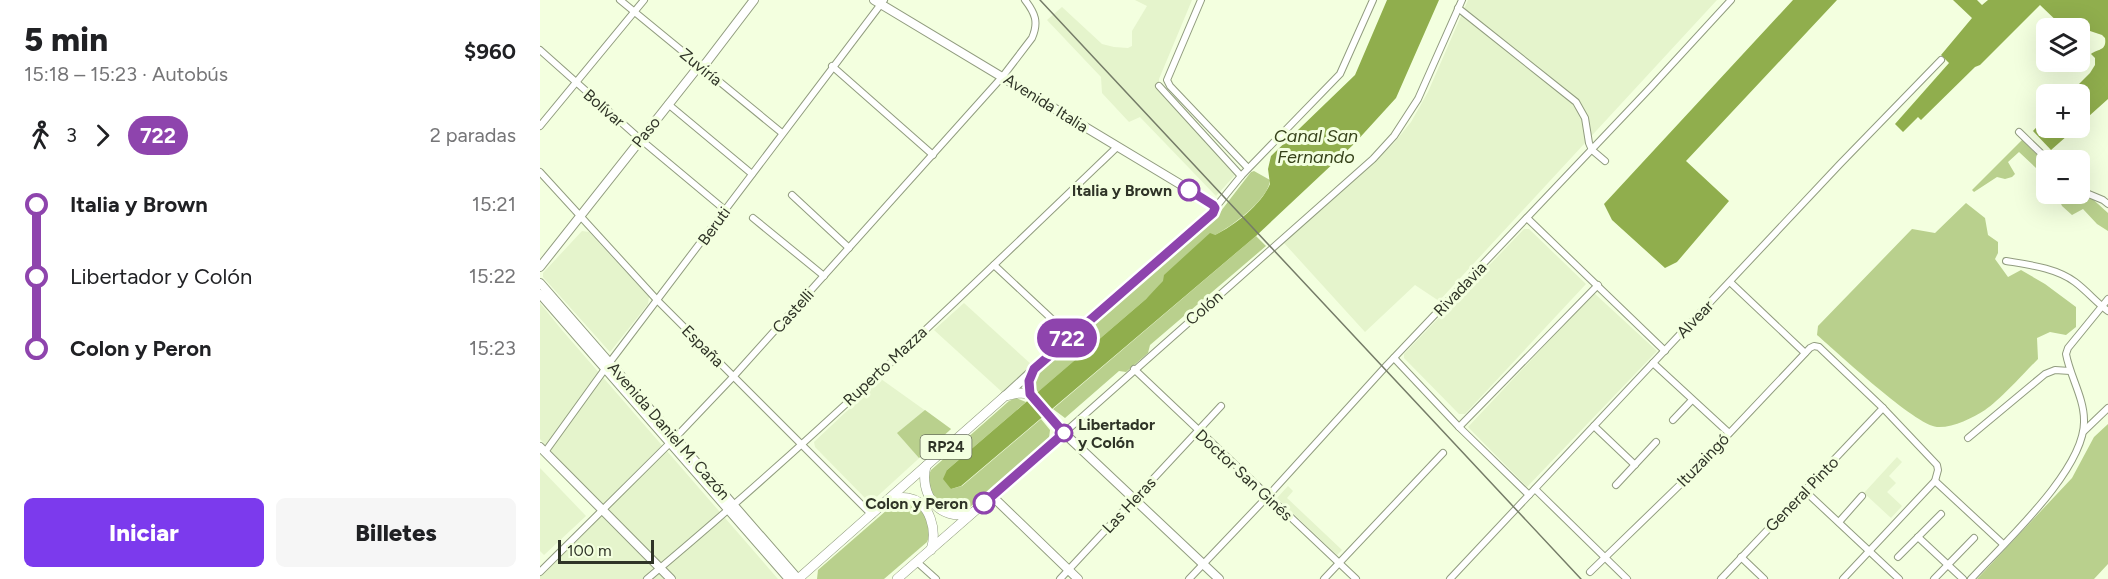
<!DOCTYPE html>
<html lang="es">
<meta charset="utf-8">
<style>
:root{--surface:#fff;--page:#f6f6f6;--text:#202124;--muted:#757577;--accent:#7c3aed}
body{margin:0;font-family:Figtree,sans-serif;background:var(--page);color:var(--text);height:100vh;display:flex;flex-direction:column;font-size:22px;white-space:nowrap}
*{box-sizing:border-box;margin:0}
p{font-size:20px;color:var(--muted)}
.icon{flex:none;width:33px;height:33px;fill:none;stroke:currentColor;stroke-width:2;stroke-linecap:round;stroke-linejoin:round}
.map{position:relative;flex:1;overflow:hidden}
.details{display:flex;flex-direction:column;background:var(--surface);width:540px}
.details>*{flex:none}
.badge{padding:0 12px;border-radius:20px;font-size:21px;line-height:39px}
.fabs{position:absolute;left:1496px;top:18px;display:grid;gap:12px}
.fabs a{display:grid;place-items:center;width:54px;height:54px;border-radius:9px;background:var(--surface);box-shadow:0 6px 24px #0002;font-size:30px}
.scale{position:absolute;left:18px;bottom:15px;width:96px;box-sizing:border-box;padding-left:6px;border:3px solid #2f3427;border-top:0;font-size:16px;line-height:21px;white-space:nowrap;color:#2f3427;-webkit-text-stroke:4px #f3ffdf;paint-order:stroke}
.map>.badge{position:absolute;translate:-50% -50%;box-shadow:0 0 0 3px #fff}
.legs{display:flex;align-items:center;gap:9px;height:66px;padding:0 24px;font-size:20px}
.legs p{margin-inline-start:auto}
.summary{display:flex;align-items:center;justify-content:space-between;height:102px;padding:0 24px}
h1{font-size:33px;font-weight:800;line-height:45px}
.action{display:flex;gap:12px;margin-top:auto;padding:12px 24px}
.action a{flex:1;height:69px;border-radius:9px;background:var(--accent);color:#fff;font-size:24px;font-weight:800;line-height:69px;text-align:center}
.action a+a{background:var(--page);color:var(--text)}
ul{padding:0 24px;list-style:none}
li{display:flex;align-items:center;gap:21px;height:72px;font-size:22px}
li i{display:grid;place-items:center;width:9px;height:100%;margin:0 8px;background:currentColor}
li i::after{content:'';width:15px;height:15px;margin:-8px;border:4px solid;border-radius:50%;background:var(--surface)}
li p{margin-inline-start:auto}
li:first-child i{background:linear-gradient(#0000 50%,currentColor 0)}
li:last-child i{background:linear-gradient(currentColor 50%,#0000 0)}
main{display:flex;flex:1;min-height:0}
.map>svg:first-child{display:block}
</style>
<main>
<section class="details">
<div class="summary"><div><h1>5 min</h1><p>15:18 – 15:23 · Autobús</p></div><b>$960</b></div>
<div class="legs"><svg class="icon" aria-label="walk" viewBox="0 0 24 24"><circle cx="13" cy="4" r="2"/><path d="M13 8l-2 6 4 7M11 14l-3 7M7 12l3-4h3l4 4"/></svg>3<svg class="icon" aria-label="forward" viewBox="0 0 24 24"><path d="M9 5l7 7-7 7"/></svg><b class="badge" style="background:#8e44ad;color:#fff">722</b><p>2 paradas</p></div>
<ul>
<li><i style="color:#8e44ad"></i><b>Italia y Brown</b><p>15:21</p></li>
<li><i style="color:#8e44ad"></i><span>Libertador y Colón</span><p>15:22</p></li>
<li><i style="color:#8e44ad"></i><b>Colon y Peron</b><p>15:23</p></li>
</ul>
<div class="action"><a>Iniciar</a><a>Billetes</a></div>
</section>
<div class="map">
<svg width="1568" height="579" viewBox="0 0 1568 579">
<rect width="100%" height="100%" fill="#f3ffdf"/>
<!-- built -->
<g fill="#e5f4cc">
<polygon points="595,0 652,0 619,79 619,89 695,175 676,196 600,117 589,122 562,93 561,77 507,20 522,7 562,44 574,47 588,48 592,46 592,31 607,6"/>
<polygon points="928,0 1177,0 899,301 875,285 825,332 744,243 854,143 871,122 888,92"/>
<polygon points="984,229 989,229 1046,284 925,414 919,414 864,358 864,354"/>
<polygon points="42,231 49,232 109,297 108,304 70,352 3,277 3,273"/>
<polygon points="1054,293 1117,351 987,487 928,427"/>
<polygon points="0,303 21,329 238,579 0,579 0,574 67,510 0,439"/>
<polygon points="424,303 492,365 462,392 394,330"/>
<polygon points="341,379 411,429 330,503 275,447 274,442"/>
<polygon points="1357,457 1362,462 1349,476 1356,483 1347,492 1362,506 1351,518 1324,493"/>
<polygon points="0,468 46,516 4,555 0,551"/>
<polygon points="748,486 753,491 747,498 802,550 797,555 737,498"/>
</g>
<!-- green -->
<g fill="#b9d08d">
<polygon points="1482,140 1506,163 1506,185 1500,178 1496,168 1479,152 1468,162 1475,174 1472,177 1465,179 1457,177 1434,192 1432,190"/>
<path d="M 714,171 L 730,180 C 729,199 691,227 675,235 L 606,299 L 498,392 C 492,385 493,378 499,371 L 674,220 L 711,172 Z"/>
<polygon points="1512,194 1529,194 1532,198 1547,194 1568,213 1568,231 1557,224 1543,209 1532,215 1522,206 1518,197"/>
<path d="M 1426,203 L 1445,218 L 1448,235 L 1458,242 L 1458,253 L 1455,259 L 1468,277 L 1481,270 L 1505,284 L 1536,307 L 1536,327 L 1526,335 L 1510,332 L 1497,338 L 1498,359 C 1484,373 1460,400 1445,410 C 1432,418 1413,428 1397,427 C 1375,425 1298,353 1277,335 L 1278,326 L 1372,229 L 1395,233 Z"/>
<polygon points="716,236 726,246 610,345 608,353 586,372 579,371 525,418 513,409"/>
<path d="M 476,398 L 486,402 L 407,470 L 411,489 L 422,486 L 501,419 L 510,430 L 509,438 L 429,508 C 426,509 423,511 420,511 C 400,513 382,488 391,470 L 469,401 Z"/>
<polygon points="385,410 411,429 379,458 357,433"/>
<polygon points="1568,424 1568,564 1554,579 1437,579 1532,478 1554,437"/>
<path d="M 363,502 C 382,506 395,523 387,542 L 344,579 L 277,579 L 278,570 L 355,503 Z"/>
</g>
<!-- water -->
<g fill="#90ae4d">
<path d="M 847,0 L 899,0 L 856,98 L 814,144 L 716,236 L 421,486 L 411,489 L 403,479 L 407,470 L 606,299 L 623,281 L 624,275 L 670,233 L 675,235 C 695,225 721,205 730,184 L 728,169 L 731,156 L 815,75 Z"/>
<polygon points="1253,0 1297,0 1146,161 1189,201 1137,262 1125,268 1072,220 1064,204"/>
<path d="M 1413,0 L 1437,0 L 1442,5 L 1448,0 L 1568,0 L 1568,99 L 1539,125 L 1539,94 L 1529,94 L 1550,73 L 1555,65 L 1555,58 L 1551,54 C 1558,49 1567,51 1565,38 L 1562,35 L 1550,31 L 1548,23 L 1545,23 L 1546,33 L 1539,42 L 1539,28 L 1524,28 L 1500,5 L 1440,65 L 1435,67 L 1381,120 L 1378,117 L 1363,132 L 1355,124 L 1409,63 L 1401,55 L 1432,18 Z"/>
<polygon points="1506,117 1506,128 1536,128 1511,150 1493,131"/>
</g>
<g fill="none" stroke-linecap="round" stroke-linejoin="round">
<defs>
<g id="street">
<polyline points="80,0 242,133"/>
<polyline points="661,0 627,80 630,86 708,168"/>
<polyline points="918,8 1036,102 1045,118 1049,143 1052,150 1065,161"/>
<polyline points="0,50 100,139 185,210"/>
<polyline points="292,66 393,155"/>
<polyline points="619,86 701,176"/>
<polyline points="128,104 212,174"/>
<polyline points="0,126 104,0"/>
<polyline points="1479,132 1508,160"/>
<polyline points="0,172 118,301 332,515"/>
<polyline points="1539,190 1563,200 1568,204"/>
<polyline points="252,195 309,248"/>
<polyline points="675,208 701,176 800,74 833,0"/>
<polyline points="213,218 284,276"/>
<polyline points="987,218 1125,351"/>
<path d="M 1466,261 C 1490,265 1516,268 1535,282 C 1547,291 1557,303 1568,311"/>
<polyline points="454,265 530,336"/>
<polyline points="1190,282 1265,353"/>
<polyline points="854,358 919,427 989,495"/>
<polyline points="1113,363 1189,433"/>
<polyline points="594,369 816,579"/>
<polyline points="1133,420 1152,400"/>
<polyline points="1054,426 1095,465"/>
<polyline points="919,427 1058,285"/>
<polyline points="1544,431 1568,408"/>
<polyline points="524,433 833,159 854,136 878,99 922,0"/>
<polyline points="1428,438 1505,374 1515,370 1530,371"/>
<polyline points="5,452 70,362 344,0"/>
<polyline points="1395,481 1463,544"/>
<polyline points="1076,485 1116,442"/>
<polyline points="995,489 1087,579"/>
<polyline points="1265,491 1359,579"/>
<polyline points="1299,522 1322,496"/>
<polyline points="1378,537 1423,579"/>
<polyline points="1201,557 1224,579"/>
<polyline points="1358,557 1401,514"/>
<polyline points="377,562 396,579"/>
<path d="M 0,572 L 135,438 L 193,377 L 463,76 L 492,38 C 499,22 495,13 485,0"/>
<polyline points="1050,572 1149,476 1270,348 1274,346 1279,347 1343,408 1397,465 1398,470 1395,481 1303,579"/>
<path d="M 107,579 C 270,443 424,294 577,147"/>
<polyline points="520,579 681,406"/>
<polyline points="649,579 728,496 847,365 1111,87 1191,0"/>
<polyline points="784,579 903,453"/>
<polyline points="910,579 1300,164 1401,60"/>
<polyline points="1181,579 1343,408"/>
<polyline points="1394,579 1434,538"/>
<path d="M 1431,579 C 1463,544 1546,469 1544,420 C 1544,398 1530,376 1526,354 L 1528,348 L 1568,299"/>
</g>
<g id="secondary">
<polyline points="334,0 668,201 675,208 670,217 530,336 465,396"/>
<polyline points="0,267 155,71 166,63 214,0"/>
<polyline points="0,283 258,579"/>
<polyline points="0,294 249,579"/>
<polyline points="490,394 489,381 493,372"/>
<polyline points="524,433 679,579"/>
<polyline points="0,447 131,579"/>
<polyline points="452,496 538,579"/>
</g>
<g id="primary">
<path d="M 386,466 C 379,494 399,522 430,513"/>
<path d="M 348,500 C 355,498 362,497 368,498 C 391,502 397,531 391,550"/>
<polyline points="258,579 465,396 479,393 490,394 524,433 357,579"/>
</g>
</defs>
<!-- street casing -->
<use href="#street" stroke="#919c7f" stroke-width="8"/>
<!-- secondary casing -->
<use href="#secondary" stroke="#919c7f" stroke-width="10"/>
<!-- primary casing -->
<use href="#primary" stroke="#919c7f" stroke-width="10"/>
<!-- street -->
<use href="#street" stroke="#fff" stroke-width="6"/>
<!-- secondary -->
<use href="#secondary" stroke="#fff" stroke-width="8"/>
<!-- primary -->
<use href="#primary" stroke="#fff" stroke-width="9"/>
<!-- tram -->
<polyline stroke="#757c68" stroke-width="1.5" points="500,0 1041,579"/>
</g>
<g fill="none" stroke-linecap="round" stroke-linejoin="round">
<defs>
<polyline id="line-1" points="444,503 524,433 490,394 489,381 494,369 673,213 675,208 673,205 649,190"/>
</defs>
<!-- line-1 casing -->
<use href="#line-1" stroke="#fff" stroke-width="14"/>
<!-- line-1 -->
<use href="#line-1" stroke="#8e44ad" stroke-width="9"/>
</g>
<!-- markers -->
<g fill="#fff" stroke="#8e44ad" stroke-width="3">
<circle cx="649" cy="190" r="10"/>
<circle cx="524" cy="433" r="8"/>
<circle cx="444" cy="503" r="10"/>
</g>
<g text-anchor="middle" dominant-baseline="central" stroke-width="6" stroke-linejoin="round" paint-order="stroke">
<!-- shield labels -->
<rect fill="#f3ffdf" stroke="#6a715e" stroke-width="1.5" x="380.5" y="435" width="51" height="24" rx="4.5"/>
<g font-size="15" font-weight="bold" fill="#2f3427">
<text x="406" y="447">RP24</text>
</g>
<!-- street labels -->
<g font-size="16" fill="#2f3427" stroke="#f3ffdf">
<text transform="translate(161 67) rotate(39)">Zuviría</text>
<text transform="translate(506 103) rotate(32)">Avenida Italia</text>
<text transform="translate(64 108) rotate(41)">Bolívar</text>
<text transform="translate(106 132) rotate(-51)">Paso</text>
<text transform="translate(174 226) rotate(-54)">Beruti</text>
<text transform="translate(920 289) rotate(-46)">Rivadavia</text>
<text transform="translate(664 308) rotate(-41)">Colón</text>
<text transform="translate(253 311) rotate(-48)">Castelli</text>
<text transform="translate(1155 319) rotate(-46)">Alvear</text>
<text transform="translate(163 346) rotate(45)">España</text>
<text transform="translate(345 366) rotate(-43)">Ruperto Mazza</text>
<text transform="translate(129 431) rotate(49)">Avenida Daniel M. Cazón</text>
<text transform="translate(1163 460) rotate(-46)">Ituzaingó</text>
<text transform="translate(704 475) rotate(43)">Doctor San Ginés</text>
<text transform="translate(1262 494) rotate(-46)">General Pinto</text>
<text transform="translate(589 505) rotate(-47)">Las Heras</text>
</g>
<!-- stop labels -->
<g font-size="16" font-weight="bold" fill="#2f3427" stroke="#f3ffdf" text-anchor="end">
<text x="632" y="190">Italia y Brown</text>
<text x="538" y="424" text-anchor="start">Libertador<tspan x="538" dy="18">y Colón</tspan></text>
<text x="428" y="503">Colon y Peron</text>
</g>
<!-- water labels -->
<g font-size="18" font-style="italic" fill="#354119" stroke="#f3ffdf">
<text x="776" y="136">Canal San<tspan x="776" dy="21">Fernando</tspan></text>
</g>
</g>
</svg>
<div class="fabs">
<a><svg class="icon" aria-label="layers" viewBox="0 0 24 24"><path d="M12 4l9 5-9 5-9-5zM3 14l9 5 9-5"/></svg></a>
<a>+</a>
<a>−</a>
</div>
<div class="scale">100 m</div>
<b class="badge" style="left:527px;top:338px;background:#8e44ad;color:#fff">722</b>
</div>
</main>
